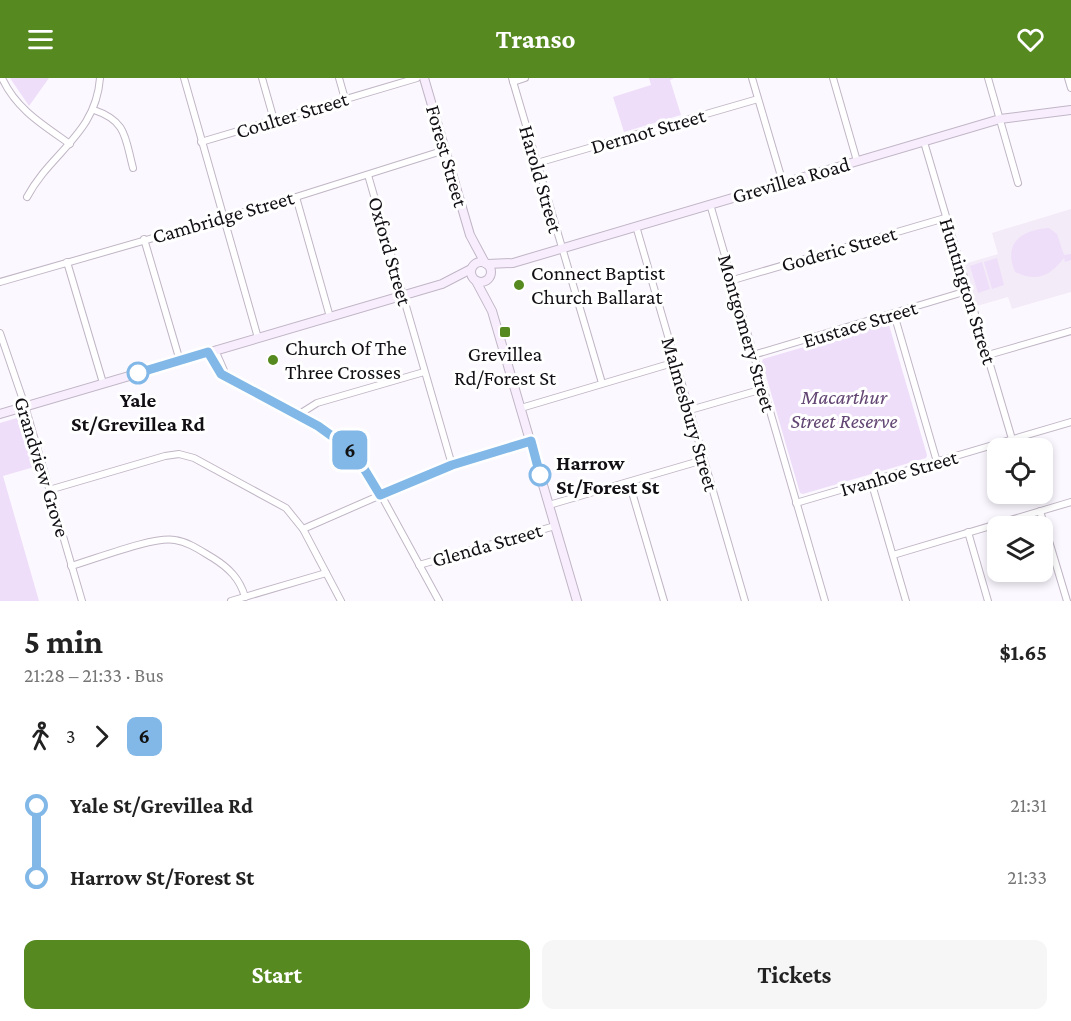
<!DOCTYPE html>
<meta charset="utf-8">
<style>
:root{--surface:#fff;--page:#f6f6f6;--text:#222;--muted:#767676;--accent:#568920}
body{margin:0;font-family:"Crimson Pro",serif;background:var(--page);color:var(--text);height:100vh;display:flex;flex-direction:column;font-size:22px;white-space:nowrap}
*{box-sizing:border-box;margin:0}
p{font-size:20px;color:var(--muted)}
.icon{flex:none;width:33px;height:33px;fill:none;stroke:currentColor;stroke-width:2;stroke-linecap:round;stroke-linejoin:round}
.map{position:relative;height:523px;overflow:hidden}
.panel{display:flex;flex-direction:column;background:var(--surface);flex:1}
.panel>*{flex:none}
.badge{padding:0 12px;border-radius:9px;font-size:21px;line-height:39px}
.fabs{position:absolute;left:987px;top:360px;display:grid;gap:12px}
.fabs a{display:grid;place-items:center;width:66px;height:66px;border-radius:12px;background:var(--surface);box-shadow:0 3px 9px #0003;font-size:30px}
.map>.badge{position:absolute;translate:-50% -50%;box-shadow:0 0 0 3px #fff}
.legs{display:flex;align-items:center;gap:9px;height:66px;padding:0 24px;font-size:20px}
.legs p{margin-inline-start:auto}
.summary{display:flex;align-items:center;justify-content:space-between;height:102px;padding:0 24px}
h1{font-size:33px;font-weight:700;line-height:45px}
.button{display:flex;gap:12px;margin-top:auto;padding:12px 24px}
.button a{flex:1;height:69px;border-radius:12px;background:var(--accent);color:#fff;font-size:24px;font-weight:700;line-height:69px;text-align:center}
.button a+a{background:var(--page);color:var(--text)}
ul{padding:0 24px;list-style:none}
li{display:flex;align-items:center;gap:21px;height:72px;font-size:22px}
li i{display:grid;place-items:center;width:9px;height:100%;margin:0 8px;background:currentColor}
li i::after{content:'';width:15px;height:15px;margin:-8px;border:4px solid;border-radius:50%;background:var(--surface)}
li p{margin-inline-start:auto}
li:first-child i{background:linear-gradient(#0000 50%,currentColor 0)}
li:last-child i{background:linear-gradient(currentColor 50%,#0000 0)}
header{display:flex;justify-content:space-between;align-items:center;height:78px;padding:0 24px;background:var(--accent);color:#fff;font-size:27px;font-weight:700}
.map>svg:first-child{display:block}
</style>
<header><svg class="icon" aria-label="menu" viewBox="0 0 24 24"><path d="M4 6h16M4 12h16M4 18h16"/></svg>Transo<svg class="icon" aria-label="heart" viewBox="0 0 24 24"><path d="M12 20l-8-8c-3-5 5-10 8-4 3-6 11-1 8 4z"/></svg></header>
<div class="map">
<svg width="1071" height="523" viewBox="0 0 1071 523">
<rect width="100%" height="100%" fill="#fcf8ff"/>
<!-- built -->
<polygon fill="#f3ebf8" points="1071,131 1071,214 1012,231 1008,219 977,228 964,186 998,176 992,155"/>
<!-- green -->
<g fill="#eedef9">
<polygon points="10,0 49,0 29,28"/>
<polygon points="649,0 674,0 670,2 681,37 624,54 613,19 651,7"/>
<path d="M 1049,150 L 1057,156 L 1064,177 L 1071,176 L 1071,182 L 1065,184 L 1064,180 C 1049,199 1037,204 1015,194 C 1003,165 1021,152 1049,150 Z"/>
<polygon points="997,180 1004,207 992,211 984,184"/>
<polygon points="982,184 990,211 978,215 970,188"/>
<polygon points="886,245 889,247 927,377 926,380 803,416 800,415 762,284 763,281"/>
<polygon points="17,340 20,342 34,389 3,398 39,523 0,523 0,345"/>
</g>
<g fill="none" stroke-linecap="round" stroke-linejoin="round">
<defs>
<g id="street">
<path d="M 2,0 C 16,31 43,47 70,66"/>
<polyline points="184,0 258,260"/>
<polyline points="262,0 274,42"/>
<polyline points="339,0 345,21"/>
<polyline points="512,0 602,305"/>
<polyline points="752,0 783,105"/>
<polyline points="833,0 857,83"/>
<polyline points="988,0 1018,105"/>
<polyline points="1068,0 1071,10"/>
<polyline points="513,4 525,0"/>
<path d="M 94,32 C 127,43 125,60 133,90"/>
<polyline points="201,64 417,0"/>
<polyline points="924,64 1012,361"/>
<polyline points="537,85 758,21"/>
<polyline points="368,97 452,387"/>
<path d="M 27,119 C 51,74 96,56 100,0"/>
<polyline points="296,119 330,239"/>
<polyline points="710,126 825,523"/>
<polyline points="636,148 745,523"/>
<polyline points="144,161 180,283"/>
<polyline points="67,184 103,305"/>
<polyline points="733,202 945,140"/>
<polyline points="0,204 296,119 445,72"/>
<polyline points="894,236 937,384"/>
<polyline points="0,255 25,328 82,523"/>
<polyline points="215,272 226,297"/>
<polyline points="208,274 221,295 326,353 355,377 374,404 439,523"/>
<polyline points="753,277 967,213"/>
<polyline points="988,277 1071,253"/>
<polyline points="521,330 676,284"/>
<polyline points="690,332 763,311"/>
<polyline points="298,337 317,325 424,294"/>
<polyline points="871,403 906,523"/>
<polyline points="629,404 664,523"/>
<polyline points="49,412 165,378 179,376 194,380 286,430 303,451 341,523"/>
<polyline points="796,425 1071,344"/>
<polyline points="549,427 703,382"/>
<polyline points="1040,433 1067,523"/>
<polyline points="303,451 438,392 531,363"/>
<polyline points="968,454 988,523"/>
<polyline points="893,477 1071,424"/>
<polyline points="419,487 555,448"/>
<path d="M 71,488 C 96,481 153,458 175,462 C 189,464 201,473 213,480 C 229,490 240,501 245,519"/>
<polyline points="231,523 326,495"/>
</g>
<g id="secondary">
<polyline points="424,0 470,157 485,185"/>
<circle cx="481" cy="194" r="10"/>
<polyline points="487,186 513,185 1000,41 1071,32"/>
<polyline points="476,203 492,233 577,523"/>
<polyline points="0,336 442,206 471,191"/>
</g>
</defs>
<!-- street casing -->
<use href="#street" stroke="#c0b6c6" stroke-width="8"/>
<!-- secondary casing -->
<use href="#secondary" stroke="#c0b6c6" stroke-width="10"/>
<!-- street -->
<use href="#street" stroke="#fff" stroke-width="6"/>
<!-- secondary -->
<use href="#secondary" stroke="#f7edfd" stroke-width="8"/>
</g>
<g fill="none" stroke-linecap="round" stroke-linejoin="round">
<defs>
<polyline id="line-1" points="138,295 208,274 221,296 318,348 343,366 360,384 380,417 452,387 531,363 540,397"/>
</defs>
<!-- line-1 casing -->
<use href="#line-1" stroke="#fff" stroke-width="14"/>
<!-- line-1 -->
<use href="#line-1" stroke="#82b8e7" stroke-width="9"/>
</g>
<!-- markers -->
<g fill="#568920" stroke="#fff" stroke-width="2">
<circle cx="519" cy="207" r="6"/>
<rect x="499" y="248" width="12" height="12" rx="3"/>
<circle cx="273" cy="282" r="6"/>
</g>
<g fill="#fff" stroke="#82b8e7" stroke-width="3">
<circle cx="138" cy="295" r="10"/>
<circle cx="540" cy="397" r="10"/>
</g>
<g text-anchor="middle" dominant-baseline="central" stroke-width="6" stroke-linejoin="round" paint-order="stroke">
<!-- street labels -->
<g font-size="21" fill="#120f14" stroke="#fff">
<text transform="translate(292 37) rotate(-17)">Coulter Street</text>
<text transform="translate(648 53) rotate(-16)">Dermot Street</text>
<text transform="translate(447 78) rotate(74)">Forest Street</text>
<text transform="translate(541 101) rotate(74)">Harold Street</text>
<text transform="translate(791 102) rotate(-16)">Grevillea Road</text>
<text transform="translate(223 139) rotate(-16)">Cambridge Street</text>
<text transform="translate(839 171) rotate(-16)">Goderic Street</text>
<text transform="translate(390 173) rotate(74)">Oxford Street</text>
<text transform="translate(968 213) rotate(73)">Huntington Street</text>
<text transform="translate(860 246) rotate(-17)">Eustace Street</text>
<text transform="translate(747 255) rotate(74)">Montgomery Street</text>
<text transform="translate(690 336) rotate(74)">Malmesbury Street</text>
<text transform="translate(42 389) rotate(73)">Grandview Grove</text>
<text transform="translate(899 395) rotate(-16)">Ivanhoe Street</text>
<text transform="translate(487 467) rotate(-16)">Glenda Street</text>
</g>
<!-- poi labels -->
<g font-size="21" fill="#120f14" stroke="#fff" text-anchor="start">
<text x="531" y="195">Connect Baptist<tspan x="531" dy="24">Church Ballarat</tspan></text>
<text x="285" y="270">Church Of The<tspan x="285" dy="24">Three Crosses</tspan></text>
<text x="505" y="276" text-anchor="middle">Grevillea<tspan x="505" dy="24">Rd/Forest St</tspan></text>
</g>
<!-- park labels -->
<g font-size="21" font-style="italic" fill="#634673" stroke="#fff">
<text x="844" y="319">Macarthur<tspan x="844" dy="24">Street Reserve</tspan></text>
</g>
<!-- stop labels -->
<g font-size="21" font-weight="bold" fill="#120f14" stroke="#fff">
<text x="138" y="322">Yale<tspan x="138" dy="24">St/Grevillea Rd</tspan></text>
<text x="556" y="385" text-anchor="start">Harrow<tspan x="556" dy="24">St/Forest St</tspan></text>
</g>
</g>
</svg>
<div class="fabs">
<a><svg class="icon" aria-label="locate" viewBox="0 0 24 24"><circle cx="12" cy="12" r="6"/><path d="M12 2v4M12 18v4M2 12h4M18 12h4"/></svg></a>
<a><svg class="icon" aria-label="layers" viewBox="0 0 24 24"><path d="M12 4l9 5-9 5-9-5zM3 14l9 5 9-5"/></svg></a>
</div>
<b class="badge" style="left:350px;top:372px;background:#82b8e7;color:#111">6</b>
</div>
<section class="panel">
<div class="summary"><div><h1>5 min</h1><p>21:28 – 21:33 · Bus</p></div><b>$1.65</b></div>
<div class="legs"><svg class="icon" aria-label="walk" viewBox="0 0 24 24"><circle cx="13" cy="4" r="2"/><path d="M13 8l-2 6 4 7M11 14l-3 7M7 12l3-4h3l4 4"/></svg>3<svg class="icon" aria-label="forward" viewBox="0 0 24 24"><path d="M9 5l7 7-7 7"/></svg><b class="badge" style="background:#82b8e7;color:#111">6</b></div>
<ul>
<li><i style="color:#82b8e7"></i><b>Yale St/Grevillea Rd</b><p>21:31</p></li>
<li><i style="color:#82b8e7"></i><b>Harrow St/Forest St</b><p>21:33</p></li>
</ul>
<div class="button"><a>Start</a><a>Tickets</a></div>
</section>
